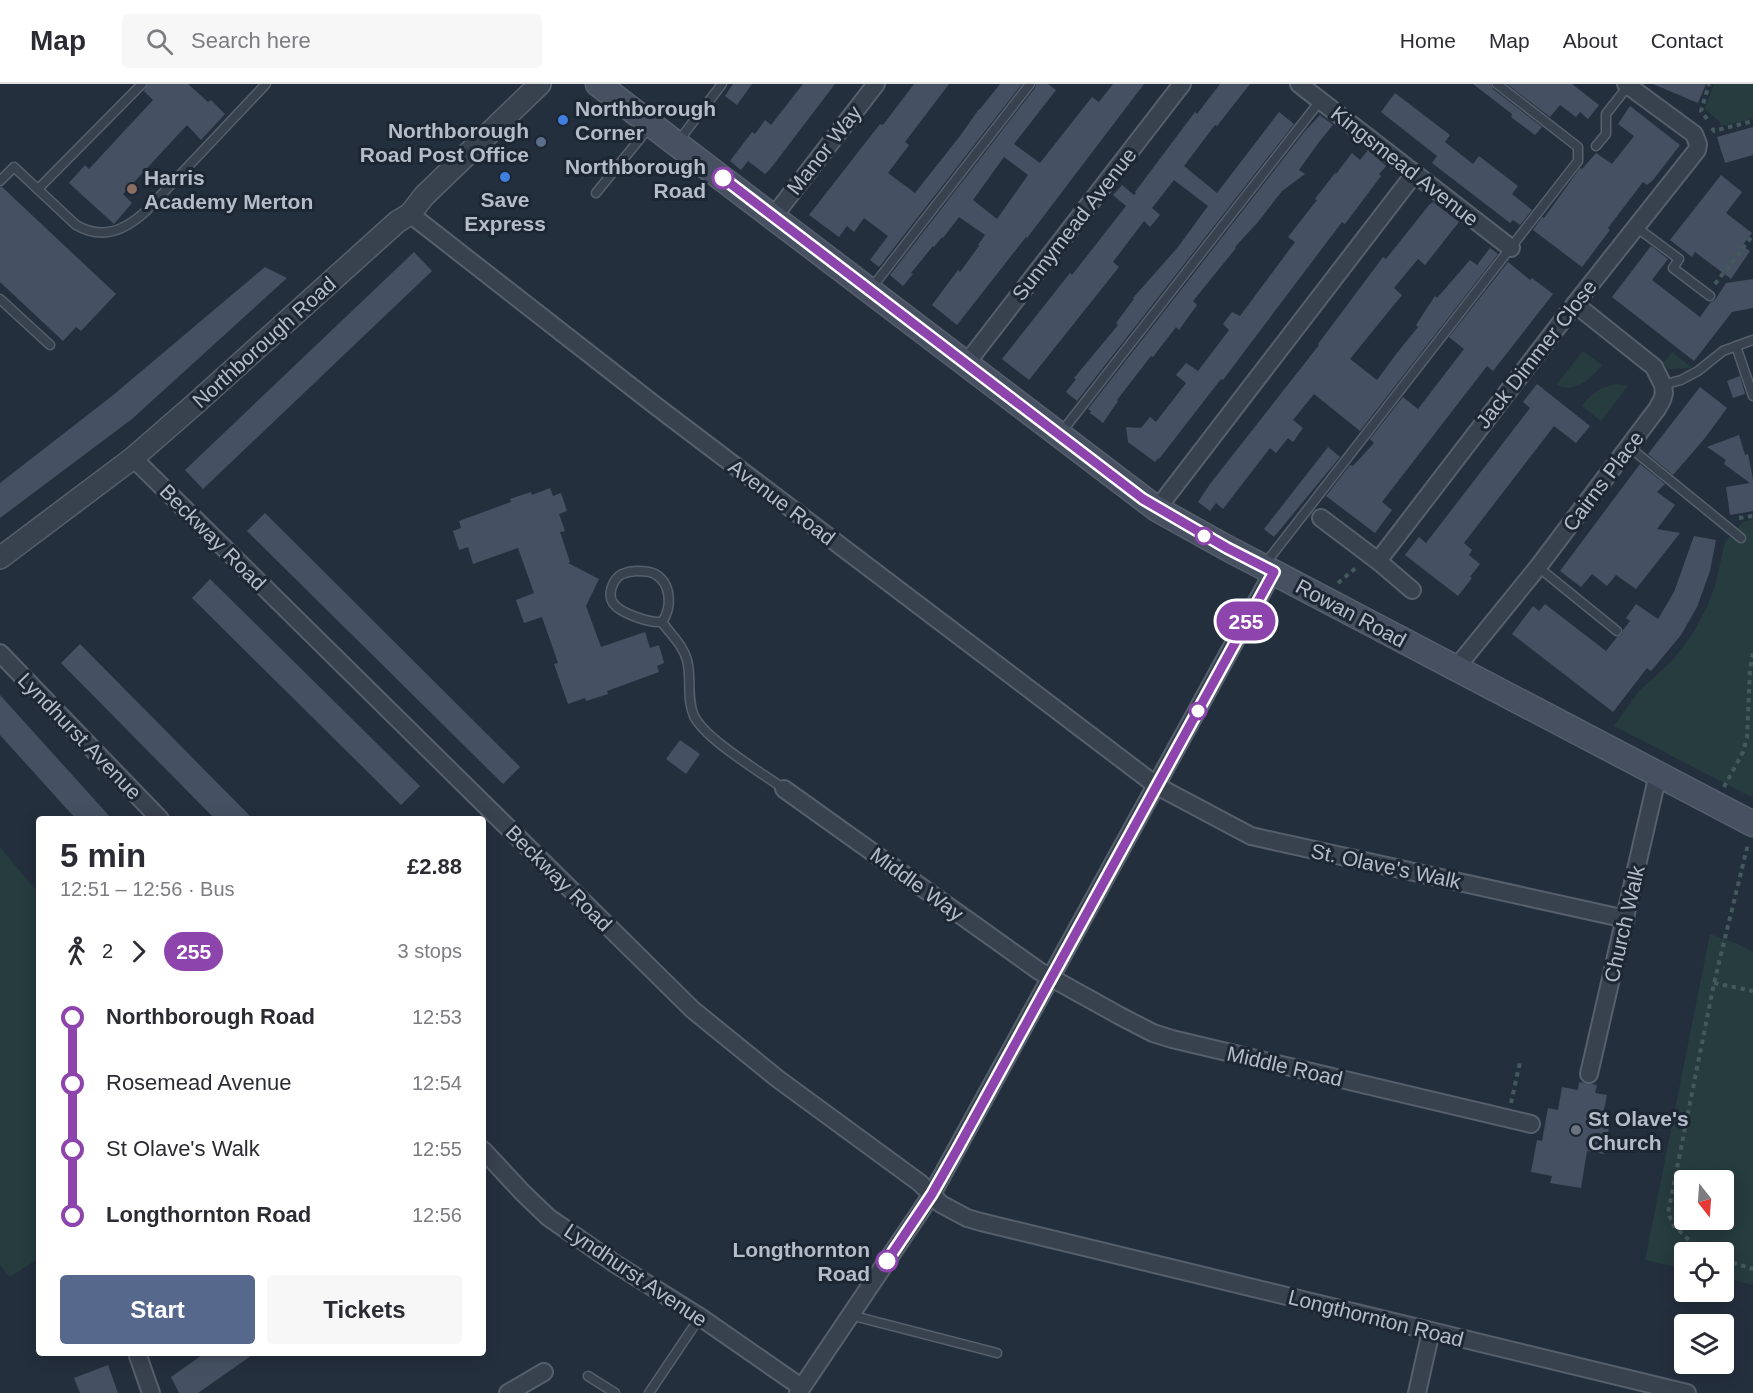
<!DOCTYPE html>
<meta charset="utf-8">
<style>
:root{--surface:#fff;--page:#f7f7f7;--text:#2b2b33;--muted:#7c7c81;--line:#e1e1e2;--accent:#56698c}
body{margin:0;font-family:Helvetica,sans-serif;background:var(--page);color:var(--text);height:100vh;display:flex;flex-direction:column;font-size:22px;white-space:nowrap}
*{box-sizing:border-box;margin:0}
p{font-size:20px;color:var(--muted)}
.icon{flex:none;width:33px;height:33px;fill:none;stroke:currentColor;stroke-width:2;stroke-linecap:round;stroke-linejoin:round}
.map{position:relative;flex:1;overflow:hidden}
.details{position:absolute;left:36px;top:732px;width:450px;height:540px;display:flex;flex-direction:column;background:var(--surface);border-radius:6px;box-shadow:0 3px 15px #0003}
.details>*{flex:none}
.badge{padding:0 12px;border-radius:20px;font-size:21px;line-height:39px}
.needle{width:39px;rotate:163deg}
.tools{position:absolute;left:1674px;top:1086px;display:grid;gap:12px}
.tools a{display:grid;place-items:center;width:60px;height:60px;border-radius:6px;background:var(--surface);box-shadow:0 3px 15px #0003;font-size:30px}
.map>.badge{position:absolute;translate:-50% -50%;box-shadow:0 0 0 3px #fff}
.legs{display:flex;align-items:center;gap:9px;height:66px;padding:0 24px;font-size:20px}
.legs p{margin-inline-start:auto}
.head{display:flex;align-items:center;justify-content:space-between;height:102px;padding:0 24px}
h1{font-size:33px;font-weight:800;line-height:45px}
.button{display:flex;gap:12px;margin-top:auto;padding:12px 24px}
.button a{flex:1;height:69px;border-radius:6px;background:var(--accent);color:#fff;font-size:24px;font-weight:800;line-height:69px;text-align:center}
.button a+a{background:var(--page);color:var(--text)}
ul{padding:0 24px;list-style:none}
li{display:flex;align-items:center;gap:21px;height:66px;font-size:22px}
li i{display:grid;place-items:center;width:9px;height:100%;margin:0 8px;background:currentColor}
li i::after{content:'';width:15px;height:15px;margin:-8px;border:4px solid;border-radius:50%;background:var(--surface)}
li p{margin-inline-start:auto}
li:first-child i{background:linear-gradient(#0000 50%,currentColor 0)}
li:last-child i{background:linear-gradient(currentColor 50%,#0000 0)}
header{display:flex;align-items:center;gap:36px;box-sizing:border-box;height:84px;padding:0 30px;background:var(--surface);border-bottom:2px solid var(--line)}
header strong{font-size:28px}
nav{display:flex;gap:33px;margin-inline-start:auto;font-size:21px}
.search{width:420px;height:54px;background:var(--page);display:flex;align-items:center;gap:15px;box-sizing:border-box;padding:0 21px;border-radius:6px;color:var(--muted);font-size:22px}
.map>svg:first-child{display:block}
</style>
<header>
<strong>Map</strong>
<div class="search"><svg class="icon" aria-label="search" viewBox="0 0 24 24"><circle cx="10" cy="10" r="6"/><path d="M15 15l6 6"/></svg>Search here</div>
<nav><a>Home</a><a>Map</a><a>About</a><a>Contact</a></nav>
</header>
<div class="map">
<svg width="1753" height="1309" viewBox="0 0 1753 1309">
<rect width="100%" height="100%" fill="#242f3e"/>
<!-- green -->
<g fill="#263c3f" fill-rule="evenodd">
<polygon points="1714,0 1753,0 1753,35 1721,42 1719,37 1705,25"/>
<path d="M 1583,267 L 1602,281 C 1590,296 1576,309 1556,301 Z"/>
<polygon points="1672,268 1691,283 1691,284 1668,285 1663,279"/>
<path d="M 1615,300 L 1628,302 L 1601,337 L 1582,322 C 1591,309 1600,304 1615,300 Z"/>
<polygon points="1753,435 1753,714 1614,642 1639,607 1672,577 1692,551 1707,523 1715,502 1725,458 1743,438"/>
<polygon points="0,763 39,810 39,1174 10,1193 0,1181"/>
<path d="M 1710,850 L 1737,860 L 1753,868 L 1753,1201 L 1724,1194 L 1724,1168 L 1684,1168 L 1684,1185 L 1645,1176 ZM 1684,1096 L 1724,1096 L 1724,1136 L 1684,1136 Z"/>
</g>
<!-- building -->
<g fill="#455162" fill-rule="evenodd">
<polygon points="148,0 188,0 208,18 211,16 225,30 201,56 187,41 123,110 132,119 114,140 69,99 85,81 89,85 153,16 144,7"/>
<polygon points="733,0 752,0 737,21 725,12"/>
<polygon points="803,0 835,0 771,84 765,90 748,77 741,86 730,77 752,48 755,50 765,36 771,41"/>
<polygon points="914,0 949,0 905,58 909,61 888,89 915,109 960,52 979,25 980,25 1000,0 1022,0 879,183 870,176 888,152 864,134 854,148 847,142 839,153 809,131 880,40 883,41"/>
<path d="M 1036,0 L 1048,0 L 1056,6 L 1014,60 L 1040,79 L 1092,13 L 1099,18 L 1113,0 L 1144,0 L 1027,154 L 1026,153 L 957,241 L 932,221 L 958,186 L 960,188 L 979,162 L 978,161 L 985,151 L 959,133 L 943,154 L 942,153 L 934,163 L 933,162 L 911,189 L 913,190 L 903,202 L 890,191 L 1035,4 ZM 1004,73 L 1028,91 L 997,135 L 973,116 Z"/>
<polygon points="1220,0 1250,0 1217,42 1215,41 1184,82 1217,109 1279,28 1294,40 1077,317 1066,308 1076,295 1074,294 1118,241 1116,239 1134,215 1133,214 1178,163 1208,122 1174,96 1152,124 1160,131 1150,143 1144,137 1113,178 1119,183 1029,296 1002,275 1070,189 1072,191 1126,122 1113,111 1122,101 1134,111 1136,109 1135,108 1195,28 1197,30"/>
<polygon points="1473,0 1491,0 1493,5 1542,43 1535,51 1511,33 1512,30"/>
<polygon points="1507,0 1572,0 1599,21 1588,35 1580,28 1576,33 1560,21 1550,33"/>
<polygon points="1653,0 1706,0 1698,19"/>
<polygon points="1395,9 1450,51 1445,58 1473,80 1479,72 1518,102 1512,110 1532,126 1520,141 1513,136 1510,139 1432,79 1437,72 1381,28"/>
<polygon points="1630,22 1680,61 1653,96 1647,101 1643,98 1614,136 1608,144 1610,146 1582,183 1533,146 1542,133 1544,134 1580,84 1582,85 1596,69 1612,80 1634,52 1618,40"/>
<polygon points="1320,31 1333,41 1319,58 1299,86 1305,90 1282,107 1258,138 1235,163 1236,164 1193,217 1197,221 1179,246 1176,243 1153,273 1151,272 1117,316 1118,317 1103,339 1090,329 1091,327 1088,325 1305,47"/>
<polygon points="1753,43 1753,71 1725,79 1717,53"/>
<polygon points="1368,66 1386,82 1379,90 1381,92 1345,140 1342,138 1223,296 1221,295 1159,375 1158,374 1155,378 1128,358 1126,343 1141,344 1150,333 1156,338 1186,299 1176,291 1186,279 1198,287 1229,246 1223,240 1232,228 1240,232 1295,158 1288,153 1317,116 1315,115 1335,89 1336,90 1352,69 1360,76"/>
<polygon points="1721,91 1742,108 1726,129 1752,149 1742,162 1750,167 1731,195 1695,168 1692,173 1670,156"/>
<polygon points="0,103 2,103 116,210 81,247 76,243 63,257 0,198"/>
<polygon points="1433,118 1459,138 1425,181 1418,175 1394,204 1402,211 1350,275 1377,296 1397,269 1418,243 1416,241 1435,212 1437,214 1470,176 1477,181 1490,164 1498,170 1360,347 1314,310 1293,336 1303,344 1293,358 1288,354 1276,369 1270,364 1223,425 1216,419 1210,427 1198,418 1210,400 1319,261 1318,260 1383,173 1386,175 1429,121"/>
<polygon points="1651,162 1668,175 1652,196 1700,233 1711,218 1715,216 1726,199 1753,195 1753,224 1732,228 1694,277 1612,213"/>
<polygon points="414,168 432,187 203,405 185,386"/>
<polygon points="1508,178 1530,196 1532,194 1553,210 1493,287 1487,282 1382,418 1392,426 1375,449 1326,412 1350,381 1353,382 1374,359 1370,355 1403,313 1418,325 1464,265 1449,253"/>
<polygon points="265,183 287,194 132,335 0,434 0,399 112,312"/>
<polygon points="1740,292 1745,310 1733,314 1727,297"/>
<polygon points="1537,300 1590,342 1576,359 1554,342 1464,459 1472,466 1469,471 1480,480 1470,493 1472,494 1458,512 1405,471 1419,453 1426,459 1530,324 1523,318"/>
<polygon points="1700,303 1727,324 1705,354 1673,391 1648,370"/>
<polygon points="1739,351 1745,371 1748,370 1753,395 1753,427 1730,431 1726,403 1750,399 1724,380 1726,376 1707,363"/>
<polygon points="1328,363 1340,373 1274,453 1264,445"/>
<polygon points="1640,380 1665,400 1657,408 1675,421 1657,445 1680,449 1636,505 1616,491 1607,502 1592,490 1581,503 1560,487"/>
<polygon points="550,404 553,412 561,409 567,427 559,430 565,447 560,448 570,478 568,479 599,495 586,522 601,563 645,548 650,564 659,561 664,579 657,582 659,588 607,607 608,610 586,617 585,614 568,620 554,580 558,579 542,533 524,539 516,516 534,509 518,464 473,480 468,463 459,466 453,447 461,444 459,437 511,418 510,415 531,408 532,411"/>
<polygon points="265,429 520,683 503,700 247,447"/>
<polygon points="1694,452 1716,456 1710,487 1697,523 1681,551 1651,587 1647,584 1613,628 1512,550 1533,522 1539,527 1545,520 1606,567 1617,553 1622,551 1623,546 1630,537 1626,534 1636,520 1658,535 1674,508"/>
<polygon points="210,495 420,702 401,721 192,514"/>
<polygon points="80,560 253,735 215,735 61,579"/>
<polygon points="0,611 112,735 76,735 0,651"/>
<polygon points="680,656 700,670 686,690 666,675"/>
<polygon points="1579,998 1597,1001 1595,1009 1607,1011 1602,1035 1610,1037 1604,1070 1587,1067 1581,1104 1550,1099 1552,1092 1531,1088 1537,1056 1542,1057 1548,1024 1558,1026 1562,1003 1578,1006"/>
<polygon points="205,1269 255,1269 198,1309 179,1309 171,1293"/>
<polygon points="108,1281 118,1309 80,1309 74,1294"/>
</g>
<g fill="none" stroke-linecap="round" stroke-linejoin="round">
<defs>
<g id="service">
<polyline points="677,59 722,0"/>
<polyline points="1596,62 1606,50 1606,30 1628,2"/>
<path d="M 0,97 L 14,83 L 76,141 C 102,156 124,147 145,128 L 266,0"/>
<polyline points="38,105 142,0"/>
<polyline points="596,109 651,41"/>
<polyline points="1636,143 1679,175 1673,184 1710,212"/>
<polyline points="870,206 1030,0"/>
<polyline points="0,215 50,261"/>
<polyline points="1736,262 1753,312"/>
<polyline points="1663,301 1681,296 1698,287 1723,267 1753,256"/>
<polyline points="1060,350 1320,17"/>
<polyline points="1628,362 1741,454"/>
<polyline points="1265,480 1578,77 1578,63 1497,0"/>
<polyline points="1538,483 1617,547"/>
<path d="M 637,487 C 643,487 650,487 655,490 C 672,500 672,524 662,538 C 650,539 621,530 613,519 C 607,510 613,495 622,490 C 627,488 632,487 637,487 Z"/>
<path d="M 662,538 C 671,551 683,561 687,576 C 692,595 686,614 694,632 C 706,656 761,688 784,705"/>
<polyline points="850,1231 997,1269"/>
<polyline points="588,1292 615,1309"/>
<polyline points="649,1309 700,1233"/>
</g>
<g id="minor">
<polyline points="1299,0 1511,164"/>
<polyline points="410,130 656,322 1157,702 1251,752 1626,835"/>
<polyline points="773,133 876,0"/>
<polyline points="966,280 1182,0"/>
<polyline points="133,374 693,926 778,995 920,1099 941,1120 967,1134 981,1138 1687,1309"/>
<polyline points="1157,425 1415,89"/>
<polyline points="1321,434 1378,477 1412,506"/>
<polyline points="1378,477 1575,220 1697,66 1698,60 1694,50 1626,0"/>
<polyline points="0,569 160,735"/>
<polyline points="1456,584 1538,483 1657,325 1662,316 1664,309 1663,301 1654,283 1575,220"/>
<polyline points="784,705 1039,887 1120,932 1153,949 1172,955 1531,1040"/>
<polyline points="1589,990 1658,690"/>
<polyline points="483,1066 523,1109 548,1133 614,1179 700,1233 801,1303"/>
<polyline points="137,1269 151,1309"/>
<polyline points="508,1309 544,1288"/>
<polyline points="798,1309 932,1110 1273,488"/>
<polyline points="1417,1309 1431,1247"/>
</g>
<polyline id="tertiary" points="0,474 133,374 195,320 397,138 410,130 424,112 540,0"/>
<polyline id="secondary" points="598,0 1157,425 1227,464 1753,740"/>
</defs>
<!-- service casing -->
<use href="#service" stroke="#565f6c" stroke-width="11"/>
<!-- minor casing -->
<use href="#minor" stroke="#565f6c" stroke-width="20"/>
<!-- tertiary casing -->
<use href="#tertiary" stroke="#565f6c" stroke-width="24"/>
<!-- secondary casing -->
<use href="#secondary" stroke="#565f6c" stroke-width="27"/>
<!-- path -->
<g stroke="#44595c" stroke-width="4" stroke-dasharray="4.5 4.5" stroke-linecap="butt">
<polyline points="1707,35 1701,27 1709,0"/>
<polyline points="1712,44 1714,47 1753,37"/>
<polyline points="1715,200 1753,151"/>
<polyline points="1739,434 1753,432"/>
<polyline points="1338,499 1357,483"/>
<polyline points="1724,703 1743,668 1747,654 1750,586 1753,568"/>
<polyline points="1714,899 1753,907"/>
<polyline points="1511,1019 1520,978"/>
<polyline points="1702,1168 1674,1142 1668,1129 1714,899 1748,760"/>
<polyline points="1724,1176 1753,1185"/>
</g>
<!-- service -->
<use href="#service" stroke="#38414e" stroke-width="8"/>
<!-- minor -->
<use href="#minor" stroke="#38414e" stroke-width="16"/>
<!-- tertiary -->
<use href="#tertiary" stroke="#38414e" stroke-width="21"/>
<!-- secondary -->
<use href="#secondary" stroke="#465061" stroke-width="24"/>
</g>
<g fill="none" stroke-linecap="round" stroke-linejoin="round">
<defs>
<polyline id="line-1" points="723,94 1143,415 1227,464 1274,488 957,1066 932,1110 887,1177"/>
</defs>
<!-- line-1 casing -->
<use href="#line-1" stroke="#fff" stroke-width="14"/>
<!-- line-1 -->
<use href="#line-1" stroke="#8e44ad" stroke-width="9"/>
</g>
<!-- markers -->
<g fill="#3f7fe0" stroke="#1d2633" stroke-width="2">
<circle cx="563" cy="36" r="6"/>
<circle cx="505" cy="93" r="6"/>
</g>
<circle fill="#5c6f8a" stroke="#1d2633" stroke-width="2" cx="541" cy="58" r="6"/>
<g fill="#fff" stroke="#8e44ad" stroke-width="3">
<circle cx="723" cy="94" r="10"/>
<circle cx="1204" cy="452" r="8"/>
<circle cx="1198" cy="627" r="8"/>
<circle cx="887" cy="1177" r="10"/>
</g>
<circle fill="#8d6e63" stroke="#1d2633" stroke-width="2" cx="132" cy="105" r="6"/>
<circle fill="#6b7280" stroke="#1d2633" stroke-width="2" cx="1576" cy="1046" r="6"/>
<g text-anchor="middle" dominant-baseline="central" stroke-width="6" stroke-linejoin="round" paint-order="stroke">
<!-- poi labels -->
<g font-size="21" font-weight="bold" fill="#b4bcc9" stroke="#1d2633" text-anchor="start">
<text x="575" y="24">Northborough<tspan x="575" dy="24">Corner</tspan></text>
<text x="529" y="46" text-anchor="end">Northborough<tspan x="529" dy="24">Road Post Office</tspan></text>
<text x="144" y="93">Harris<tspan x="144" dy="24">Academy Merton</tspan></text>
<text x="505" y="115" text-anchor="middle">Save<tspan x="505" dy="24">Express</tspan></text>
<text x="1588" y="1034">St Olave's<tspan x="1588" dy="24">Church</tspan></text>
</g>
<!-- street labels -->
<g font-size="21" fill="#b4bcc9" stroke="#1d2633">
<text transform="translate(824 66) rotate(-52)">Manor Way</text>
<text transform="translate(1405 82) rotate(38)">Kingsmead Avenue</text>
<text transform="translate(1074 140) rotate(-52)">Sunnymead Avenue</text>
<text transform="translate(264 258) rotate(-42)">Northborough Road</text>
<text transform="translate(1536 270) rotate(-52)">Jack Dimmer Close</text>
<text transform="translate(1603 397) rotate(-53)">Cairns Place</text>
<text transform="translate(782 418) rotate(37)">Avenue Road</text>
<text transform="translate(213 453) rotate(45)">Beckway Road</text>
<text transform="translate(1351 529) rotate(28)">Rowan Road</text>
<text transform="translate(80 652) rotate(46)">Lyndhurst Avenue</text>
<text transform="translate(1386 782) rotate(12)">St. Olave's Walk</text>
<text transform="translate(559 794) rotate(45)">Beckway Road</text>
<text transform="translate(917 800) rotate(36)">Middle Way</text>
<text transform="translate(1624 840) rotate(-77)">Church Walk</text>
<text transform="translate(1285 982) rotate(13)">Middle Road</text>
<text transform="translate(636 1191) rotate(34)">Lyndhurst Avenue</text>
<text transform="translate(1376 1234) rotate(14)">Longthornton Road</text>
</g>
<!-- stop labels -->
<g font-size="21" font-weight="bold" fill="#b4bcc9" stroke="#1d2633" text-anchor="end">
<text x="706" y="82">Northborough<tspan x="706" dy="24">Road</tspan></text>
<text x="870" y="1165">Longthornton<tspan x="870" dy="24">Road</tspan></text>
</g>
</g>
</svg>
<div class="tools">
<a><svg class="needle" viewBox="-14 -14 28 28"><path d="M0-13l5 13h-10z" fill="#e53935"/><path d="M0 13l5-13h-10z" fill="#7c7c81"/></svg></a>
<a><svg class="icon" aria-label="locate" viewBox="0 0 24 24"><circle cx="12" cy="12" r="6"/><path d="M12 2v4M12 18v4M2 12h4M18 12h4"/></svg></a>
<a><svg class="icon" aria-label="layers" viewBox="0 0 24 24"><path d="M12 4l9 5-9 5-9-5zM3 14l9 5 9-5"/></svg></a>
</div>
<b class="badge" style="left:1246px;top:537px;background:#8e44ad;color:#fff">255</b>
<section class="details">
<div class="head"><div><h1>5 min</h1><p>12:51 – 12:56 · Bus</p></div><b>£2.88</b></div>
<div class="legs"><svg class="icon" aria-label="walk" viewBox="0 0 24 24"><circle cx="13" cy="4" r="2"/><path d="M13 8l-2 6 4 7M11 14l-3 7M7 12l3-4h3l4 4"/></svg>2<svg class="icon" aria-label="forward" viewBox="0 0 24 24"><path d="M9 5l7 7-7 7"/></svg><b class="badge" style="background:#8e44ad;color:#fff">255</b><p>3 stops</p></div>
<ul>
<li><i style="color:#8e44ad"></i><b>Northborough Road</b><p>12:53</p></li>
<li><i style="color:#8e44ad"></i><span>Rosemead Avenue</span><p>12:54</p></li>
<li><i style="color:#8e44ad"></i><span>St Olave's Walk</span><p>12:55</p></li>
<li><i style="color:#8e44ad"></i><b>Longthornton Road</b><p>12:56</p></li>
</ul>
<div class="button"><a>Start</a><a>Tickets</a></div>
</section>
</div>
